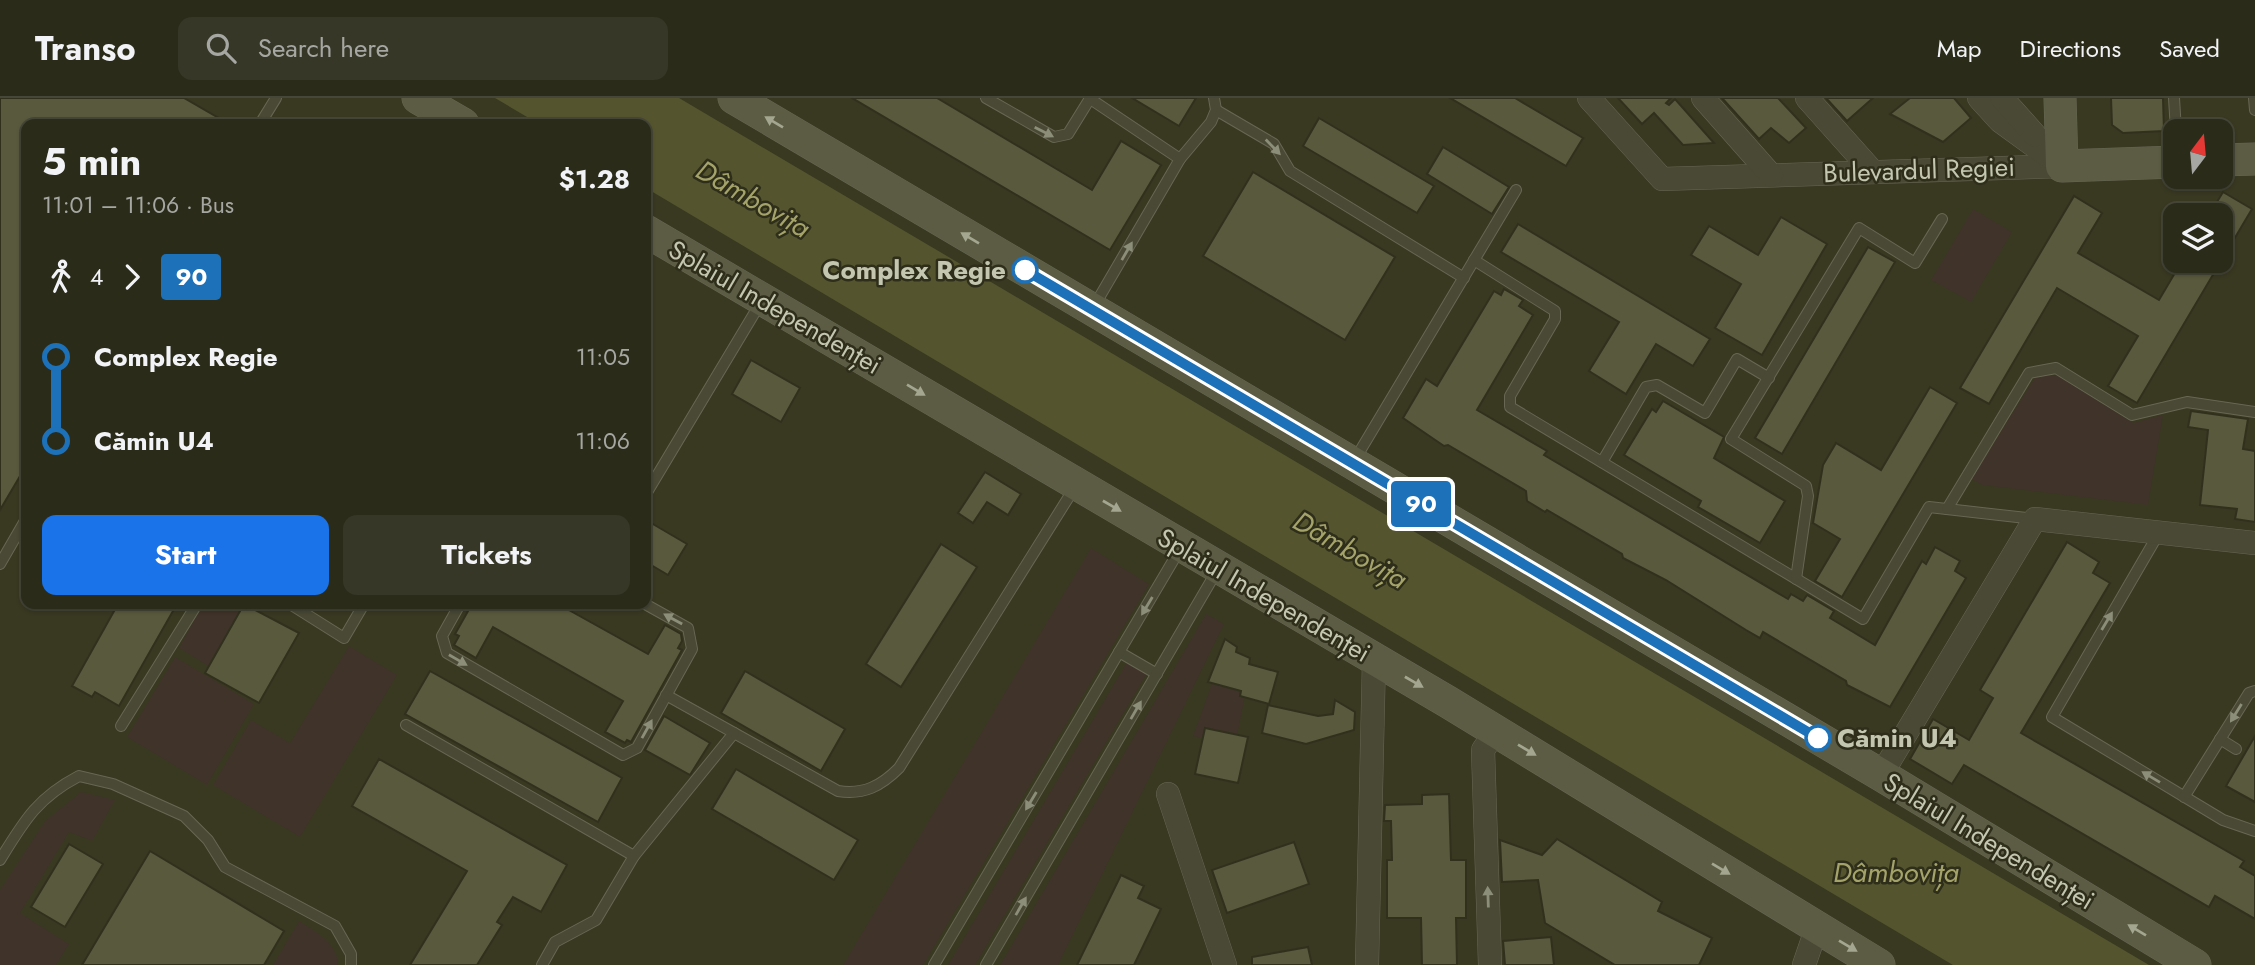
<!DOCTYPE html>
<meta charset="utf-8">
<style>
:root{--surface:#2b2b1a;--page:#373727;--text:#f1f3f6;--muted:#a6a7a2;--line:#474739;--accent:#1a73e8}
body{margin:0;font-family:Jost,sans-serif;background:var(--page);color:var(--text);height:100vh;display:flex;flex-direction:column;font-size:26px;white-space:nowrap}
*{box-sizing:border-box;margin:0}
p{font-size:23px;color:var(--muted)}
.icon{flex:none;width:38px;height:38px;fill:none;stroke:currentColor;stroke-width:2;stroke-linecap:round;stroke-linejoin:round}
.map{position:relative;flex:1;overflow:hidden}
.details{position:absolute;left:21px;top:21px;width:630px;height:490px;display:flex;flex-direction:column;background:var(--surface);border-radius:14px;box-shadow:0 2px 5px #0004,0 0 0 2px var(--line)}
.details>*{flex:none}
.badge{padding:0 14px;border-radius:5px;font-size:24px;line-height:46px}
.needle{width:46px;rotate:16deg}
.tools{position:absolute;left:2163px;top:21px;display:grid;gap:14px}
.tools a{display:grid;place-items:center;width:70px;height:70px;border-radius:14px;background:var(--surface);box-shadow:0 2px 5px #0004,0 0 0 2px var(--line);font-size:35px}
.map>.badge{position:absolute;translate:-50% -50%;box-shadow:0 0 0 4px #fff}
.legs{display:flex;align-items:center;gap:10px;height:77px;padding:0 21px;font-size:23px}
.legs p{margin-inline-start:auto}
.summary{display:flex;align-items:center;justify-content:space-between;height:119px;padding:0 21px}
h1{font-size:38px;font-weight:700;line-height:52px}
.button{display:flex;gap:14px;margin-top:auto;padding:14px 21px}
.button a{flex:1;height:80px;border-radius:14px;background:var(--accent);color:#fff;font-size:28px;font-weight:700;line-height:80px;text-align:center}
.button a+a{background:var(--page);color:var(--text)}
ul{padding:0 21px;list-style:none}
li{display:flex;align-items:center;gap:24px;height:84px;font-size:26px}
li i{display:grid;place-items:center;width:10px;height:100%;margin:0 9px;background:currentColor}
li i::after{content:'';width:18px;height:18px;margin:-9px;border:5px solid;border-radius:50%;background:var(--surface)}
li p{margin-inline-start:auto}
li:first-child i{background:linear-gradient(#0000 50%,currentColor 0)}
li:last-child i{background:linear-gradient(currentColor 50%,#0000 0)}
header{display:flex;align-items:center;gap:42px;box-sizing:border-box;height:98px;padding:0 35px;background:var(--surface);border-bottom:2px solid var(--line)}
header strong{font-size:33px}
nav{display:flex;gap:38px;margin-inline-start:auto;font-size:24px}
.search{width:490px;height:63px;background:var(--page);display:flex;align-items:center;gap:18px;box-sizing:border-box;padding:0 24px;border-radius:14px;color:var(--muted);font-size:26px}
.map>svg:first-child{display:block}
</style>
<header>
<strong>Transo</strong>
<div class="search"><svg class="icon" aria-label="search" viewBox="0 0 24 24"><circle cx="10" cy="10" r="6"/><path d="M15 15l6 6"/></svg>Search here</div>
<nav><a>Map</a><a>Directions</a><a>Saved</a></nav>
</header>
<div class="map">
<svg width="2255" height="867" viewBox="0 0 2255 867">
<rect width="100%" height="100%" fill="#393922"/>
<!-- green -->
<g fill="#403329">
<polygon points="1973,111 2012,134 1971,204 1931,182"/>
<polygon points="2057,277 2133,325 2163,317 2148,407 1982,387 1971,381 2036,278"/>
<polygon points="1091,450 1149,486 923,867 843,867"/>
<polygon points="203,506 244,506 208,568 179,550"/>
<polygon points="1206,516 1224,526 1058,867 1000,867"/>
<polygon points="349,548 397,577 300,739 213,687 251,622 290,645"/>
<polygon points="175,559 254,606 207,687 127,639"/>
<polygon points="1127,564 1147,575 975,867 948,867"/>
<polygon points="1212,585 1246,593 1235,647 1193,638"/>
<polygon points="81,694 115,702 92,743 69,734 20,815 69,846 56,867 0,867 0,792 45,723"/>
<path d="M 299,823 C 315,833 338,845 338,867 L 273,867 Z"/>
</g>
<!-- water -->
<polygon fill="#54552e" points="495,0 679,0 2149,867 1953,867 646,90 646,26 539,26"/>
<!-- building -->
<g fill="#59593e" stroke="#30301d" stroke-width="2">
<polygon points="0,0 184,0 229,26 26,26 26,368 0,412"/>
<polygon points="852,0 937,0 1092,92 1121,43 1161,67 1110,152"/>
<polygon points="1132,0 1196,0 1179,28"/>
<polygon points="1450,0 1515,0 1583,40 1566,68"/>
<polygon points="1618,0 1671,0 1666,5 1669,7 1675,1 1714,45 1683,47 1654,15 1642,26"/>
<polygon points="1722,0 1778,0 1806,30 1789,45 1771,30 1759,41"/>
<polygon points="1826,0 1873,0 1847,23"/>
<polygon points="1910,0 1954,0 1971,20 1943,44 1890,16"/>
<polygon points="2111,0 2163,0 2164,33 2123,35 2112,27"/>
<polygon points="1319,20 1434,88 1417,115 1303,48"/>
<polygon points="1443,49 1509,89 1492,116 1427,76"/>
<polygon points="1253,74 1395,159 1345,242 1203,158"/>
<polygon points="2223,94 2252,111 2137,305 2108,288 2138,238 2057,190 1989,306 1960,290 2074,98 2102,115 2078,155 2159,202 2182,163 2221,163 2221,117 2209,117"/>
<polygon points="1781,119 1827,146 1762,257 1715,230 1741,186 1691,157 1709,128 1758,157"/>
<polygon points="1518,126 1710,241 1693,268 1656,246 1626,296 1589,273 1619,224 1501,154"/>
<polygon points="1868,149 1895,164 1782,356 1755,340"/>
<polygon points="1504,191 1523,202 1519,208 1533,217 1477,312 1547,353 1544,357 1788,501 1791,496 1803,503 1807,497 1834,513 1830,520 1875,547 1922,463 1926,466 1935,449 1960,463 1955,473 1966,480 1890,609 1847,587 1846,583 1763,534 1760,540 1746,532 1666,482 1623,460 1622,456 1547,412 1545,414 1527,403 1526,393 1448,347 1444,348 1403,320 1426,281 1437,288 1494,193 1501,197"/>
<polygon points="751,262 800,290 781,324 732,296"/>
<polygon points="1930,289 1957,305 1842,499 1815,483 1840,441 1813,425 1823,367 1836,345 1881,372"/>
<polygon points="1663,303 1724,339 1714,360 1785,403 1760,445 1698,409 1701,403 1624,357 1652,311 1656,314"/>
<polygon points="2191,313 2248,321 2243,351 2255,353 2255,424 2235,421 2237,411 2200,407 2208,332 2188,329"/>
<polygon points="985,374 1021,396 1008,417 987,404 973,425 958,415"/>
<polygon points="646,422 687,446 668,477 646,464"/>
<polygon points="2067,444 2099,464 2093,475 2110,485 2021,635 2244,763 2240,769 2255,778 2255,821 2215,798 2209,809 1964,667 1952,686 1910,661 1933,621 1969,642 1993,600 1980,592"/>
<polygon points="941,446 977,469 901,589 866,566"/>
<polygon points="118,506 177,506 119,608 95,594 92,599 72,588"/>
<polygon points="244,506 299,535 259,605 205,575"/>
<polygon points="472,506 558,506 648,556 665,527 681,536 682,543 678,550 682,552 631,644 627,642 625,645 605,634 623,603 493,529 476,560 454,547 459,538 455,536"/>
<polygon points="1225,541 1237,549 1236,554 1250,560 1249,566 1278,574 1269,606 1240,598 1241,593 1208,584"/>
<polygon points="430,573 622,680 598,724 405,616"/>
<polygon points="745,573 845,631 821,673 721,615"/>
<polygon points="1335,602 1355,614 1354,632 1306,646 1262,635 1268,607 1318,618 1333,616"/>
<polygon points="664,618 710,645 690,677 645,652"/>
<polygon points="1205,630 1248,639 1238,685 1195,676"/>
<polygon points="2255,638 2255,704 2226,688"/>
<polygon points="379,661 567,767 541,814 513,799 497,824 502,827 477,867 410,867 467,773 352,708"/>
<polygon points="736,671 858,742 834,782 712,711"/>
<polygon points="1449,696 1451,762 1466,762 1466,820 1456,820 1457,867 1422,867 1421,820 1387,820 1387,762 1392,762 1391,723 1384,723 1385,707 1422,706 1422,697"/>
<polygon points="1557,741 1662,804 1658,813 1712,840 1699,867 1615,867 1545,825 1538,782 1502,784 1500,742 1542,757"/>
<polygon points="1294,744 1309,786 1227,815 1212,772"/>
<polygon points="69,746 103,766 65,829 31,809"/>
<polygon points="150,753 284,833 264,867 82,867"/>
<polygon points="1121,777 1144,788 1138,800 1161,811 1134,867 1077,867"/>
<polygon points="1551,839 1554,867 1505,867 1503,843"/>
<polygon points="1308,849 1312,867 1252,867 1252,859"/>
</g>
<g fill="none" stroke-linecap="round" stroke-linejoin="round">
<defs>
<g id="lane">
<polyline points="986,0 1054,39 1068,36 1089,2"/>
<polyline points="1089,0 1180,61"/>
<polyline points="2174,0 2176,33"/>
<polyline points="2254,0 2255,12"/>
<polyline points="1216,12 1274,46 1290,73 1464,180"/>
<polyline points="260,26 276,0"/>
<polyline points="1474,162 1555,213 1555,221 1510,298 1510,309 1863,521 1929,409 2035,421"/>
<polyline points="1093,210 1180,61 1211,24 1216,12 1214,0"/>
<polyline points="1354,363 1516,92"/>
<polyline points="1602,364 1646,289 1657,287 1705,315 1737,261 1769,280"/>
<polyline points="646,396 761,204"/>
<polyline points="1947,411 2029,275 2056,270 2132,317 2187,304 2255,314"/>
<polyline points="2159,435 2052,619 2223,722 2255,733"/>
<polyline points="0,466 26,421"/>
<polyline points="1796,481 1808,398 1806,388 1731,341 1859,130 1915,165 1942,121"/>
<polyline points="290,506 344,540 364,506"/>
<polyline points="460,506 442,538 447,555 623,657 637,650 692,551 688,530 645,506"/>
<polyline points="1119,554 1157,576"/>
<path d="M 666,597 L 838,693 C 864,697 881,688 899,670 L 1075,389"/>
<polyline points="406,627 634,758"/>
<polyline points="121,628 197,506"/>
<polyline points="2220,641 2236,651"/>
<polyline points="2184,699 2249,595 2255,593"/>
<path d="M 0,762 C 24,723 37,700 79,678 L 113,686 L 184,718 L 208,742 L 225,769 L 335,828 L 351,856 L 351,867"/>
<polyline points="542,867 555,844 596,822 634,758 734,635"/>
<polyline points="934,867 1180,451"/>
<polyline points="986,867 1218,471"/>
</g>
<g id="street">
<polyline points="1589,0 1662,81 2062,68"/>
<polyline points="1703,0 1771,77"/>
<polyline points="1807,0 1873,74"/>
<polyline points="1979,0 2000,23 2062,68"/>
<polyline points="2002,0 2035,37"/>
<polyline points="1881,677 2035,421 2255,445"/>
<polyline points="1168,696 1225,867"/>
<polyline points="1367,867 1374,561"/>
<polyline points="1490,867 1483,652 1496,633"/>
<polyline points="1804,867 1817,829"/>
</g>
<g id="secondary">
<polyline points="418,0 463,26"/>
<polyline points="734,0 1881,677 2195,867"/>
<polyline points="2060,0 2062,68 2175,64"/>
<polyline points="2221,62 2255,61"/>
<polyline points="646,133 1448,604 1879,867"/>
</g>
</defs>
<!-- lane casing -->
<use href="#lane" stroke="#676753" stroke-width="12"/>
<!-- street casing -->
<use href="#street" stroke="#676753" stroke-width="24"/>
<!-- secondary casing -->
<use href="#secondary" stroke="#676753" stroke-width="33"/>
<!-- lane -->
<use href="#lane" stroke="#494935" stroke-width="10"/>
<!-- street -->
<use href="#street" stroke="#494935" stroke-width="23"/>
<!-- secondary -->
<use href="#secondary" stroke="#5b5c43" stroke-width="32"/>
</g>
<!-- one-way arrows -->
<defs><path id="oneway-solid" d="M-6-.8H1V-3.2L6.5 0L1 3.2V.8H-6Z" transform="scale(1.75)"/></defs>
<g fill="#a4a68f">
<use href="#oneway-solid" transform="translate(774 24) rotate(-149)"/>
<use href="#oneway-solid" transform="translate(970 140) rotate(-149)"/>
<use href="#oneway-solid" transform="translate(916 292) rotate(31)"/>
<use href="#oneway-solid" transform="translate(1112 408) rotate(30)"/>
<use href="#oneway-solid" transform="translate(1414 584) rotate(30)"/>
<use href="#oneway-solid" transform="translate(1527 652) rotate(31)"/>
<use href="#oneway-solid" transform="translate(1721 771) rotate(31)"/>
<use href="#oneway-solid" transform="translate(2137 832) rotate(-149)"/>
<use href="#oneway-solid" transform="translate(1848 848) rotate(31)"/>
</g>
<g fill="#8d8e79">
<use href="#oneway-solid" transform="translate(1044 34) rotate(27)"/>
<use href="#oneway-solid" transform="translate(1273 49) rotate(46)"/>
<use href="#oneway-solid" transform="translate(1127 153) rotate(-60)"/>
<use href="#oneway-solid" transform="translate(1147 508) rotate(121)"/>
<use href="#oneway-solid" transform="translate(673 521) rotate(-151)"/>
<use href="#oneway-solid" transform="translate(2107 523) rotate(-59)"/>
<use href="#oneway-solid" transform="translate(458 562) rotate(30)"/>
<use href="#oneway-solid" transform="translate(1136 612) rotate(-60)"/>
<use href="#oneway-solid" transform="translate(2236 615) rotate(122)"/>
<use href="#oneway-solid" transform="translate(647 631) rotate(-61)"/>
<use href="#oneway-solid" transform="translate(2151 679) rotate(-149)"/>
<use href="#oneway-solid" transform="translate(1031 703) rotate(121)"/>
<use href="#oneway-solid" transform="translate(1488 799) rotate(-92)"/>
<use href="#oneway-solid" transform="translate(1021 808) rotate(-60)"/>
</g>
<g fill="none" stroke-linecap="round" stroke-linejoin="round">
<defs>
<polyline id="line-1" points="1025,172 1818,640"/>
</defs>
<!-- line-1 casing -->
<use href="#line-1" stroke="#fff" stroke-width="16"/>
<!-- line-1 -->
<use href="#line-1" stroke="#1d71b8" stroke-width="10"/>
</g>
<!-- markers -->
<g fill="#fff" stroke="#1d71b8" stroke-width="3.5">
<circle cx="1025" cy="172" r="12"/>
<circle cx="1818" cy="640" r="12"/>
</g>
<g text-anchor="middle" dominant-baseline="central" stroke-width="5" stroke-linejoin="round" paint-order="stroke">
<!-- street labels -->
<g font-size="26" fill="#c4c6b0" stroke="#2e2e1b">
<text transform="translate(1919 72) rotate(-2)">Bulevardul Regiei</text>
<text transform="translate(775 209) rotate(30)">Splaiul Independenței</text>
<text transform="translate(1264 497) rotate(30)">Splaiul Independenței</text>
<text transform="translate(1989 743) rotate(31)">Splaiul Independenței</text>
</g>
<!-- stop labels -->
<g font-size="26" font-weight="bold" fill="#c4c6b0" stroke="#2e2e1b" text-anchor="end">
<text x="1006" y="172">Complex Regie</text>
<text x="1837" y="640" text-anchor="start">Cămin U4</text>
</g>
<!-- water labels -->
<g font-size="28" font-style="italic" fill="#a4a46a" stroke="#2e2e1b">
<text transform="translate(753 101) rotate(30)">Dâmbovița</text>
<text transform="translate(1350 452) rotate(30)">Dâmbovița</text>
<text x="1896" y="774">Dâmbovița</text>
</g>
</g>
</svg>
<div class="tools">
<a><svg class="needle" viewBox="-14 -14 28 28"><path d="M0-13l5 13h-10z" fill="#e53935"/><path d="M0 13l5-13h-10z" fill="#a6a7a2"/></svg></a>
<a><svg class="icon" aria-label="layers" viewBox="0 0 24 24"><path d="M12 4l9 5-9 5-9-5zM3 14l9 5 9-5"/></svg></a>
</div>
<b class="badge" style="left:1421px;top:406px;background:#1d71b8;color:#fff">90</b>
<section class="details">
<div class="summary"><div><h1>5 min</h1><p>11:01 – 11:06 · Bus</p></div><b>$1.28</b></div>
<div class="legs"><svg class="icon" aria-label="walk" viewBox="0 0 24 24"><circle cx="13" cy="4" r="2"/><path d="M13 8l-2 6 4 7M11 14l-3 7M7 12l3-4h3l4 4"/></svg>4<svg class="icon" aria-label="forward" viewBox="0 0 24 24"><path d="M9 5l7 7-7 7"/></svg><b class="badge" style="background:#1d71b8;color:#fff">90</b></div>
<ul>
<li><i style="color:#1d71b8"></i><b>Complex Regie</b><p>11:05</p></li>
<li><i style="color:#1d71b8"></i><b>Cămin U4</b><p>11:06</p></li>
</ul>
<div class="button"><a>Start</a><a>Tickets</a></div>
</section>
</div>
